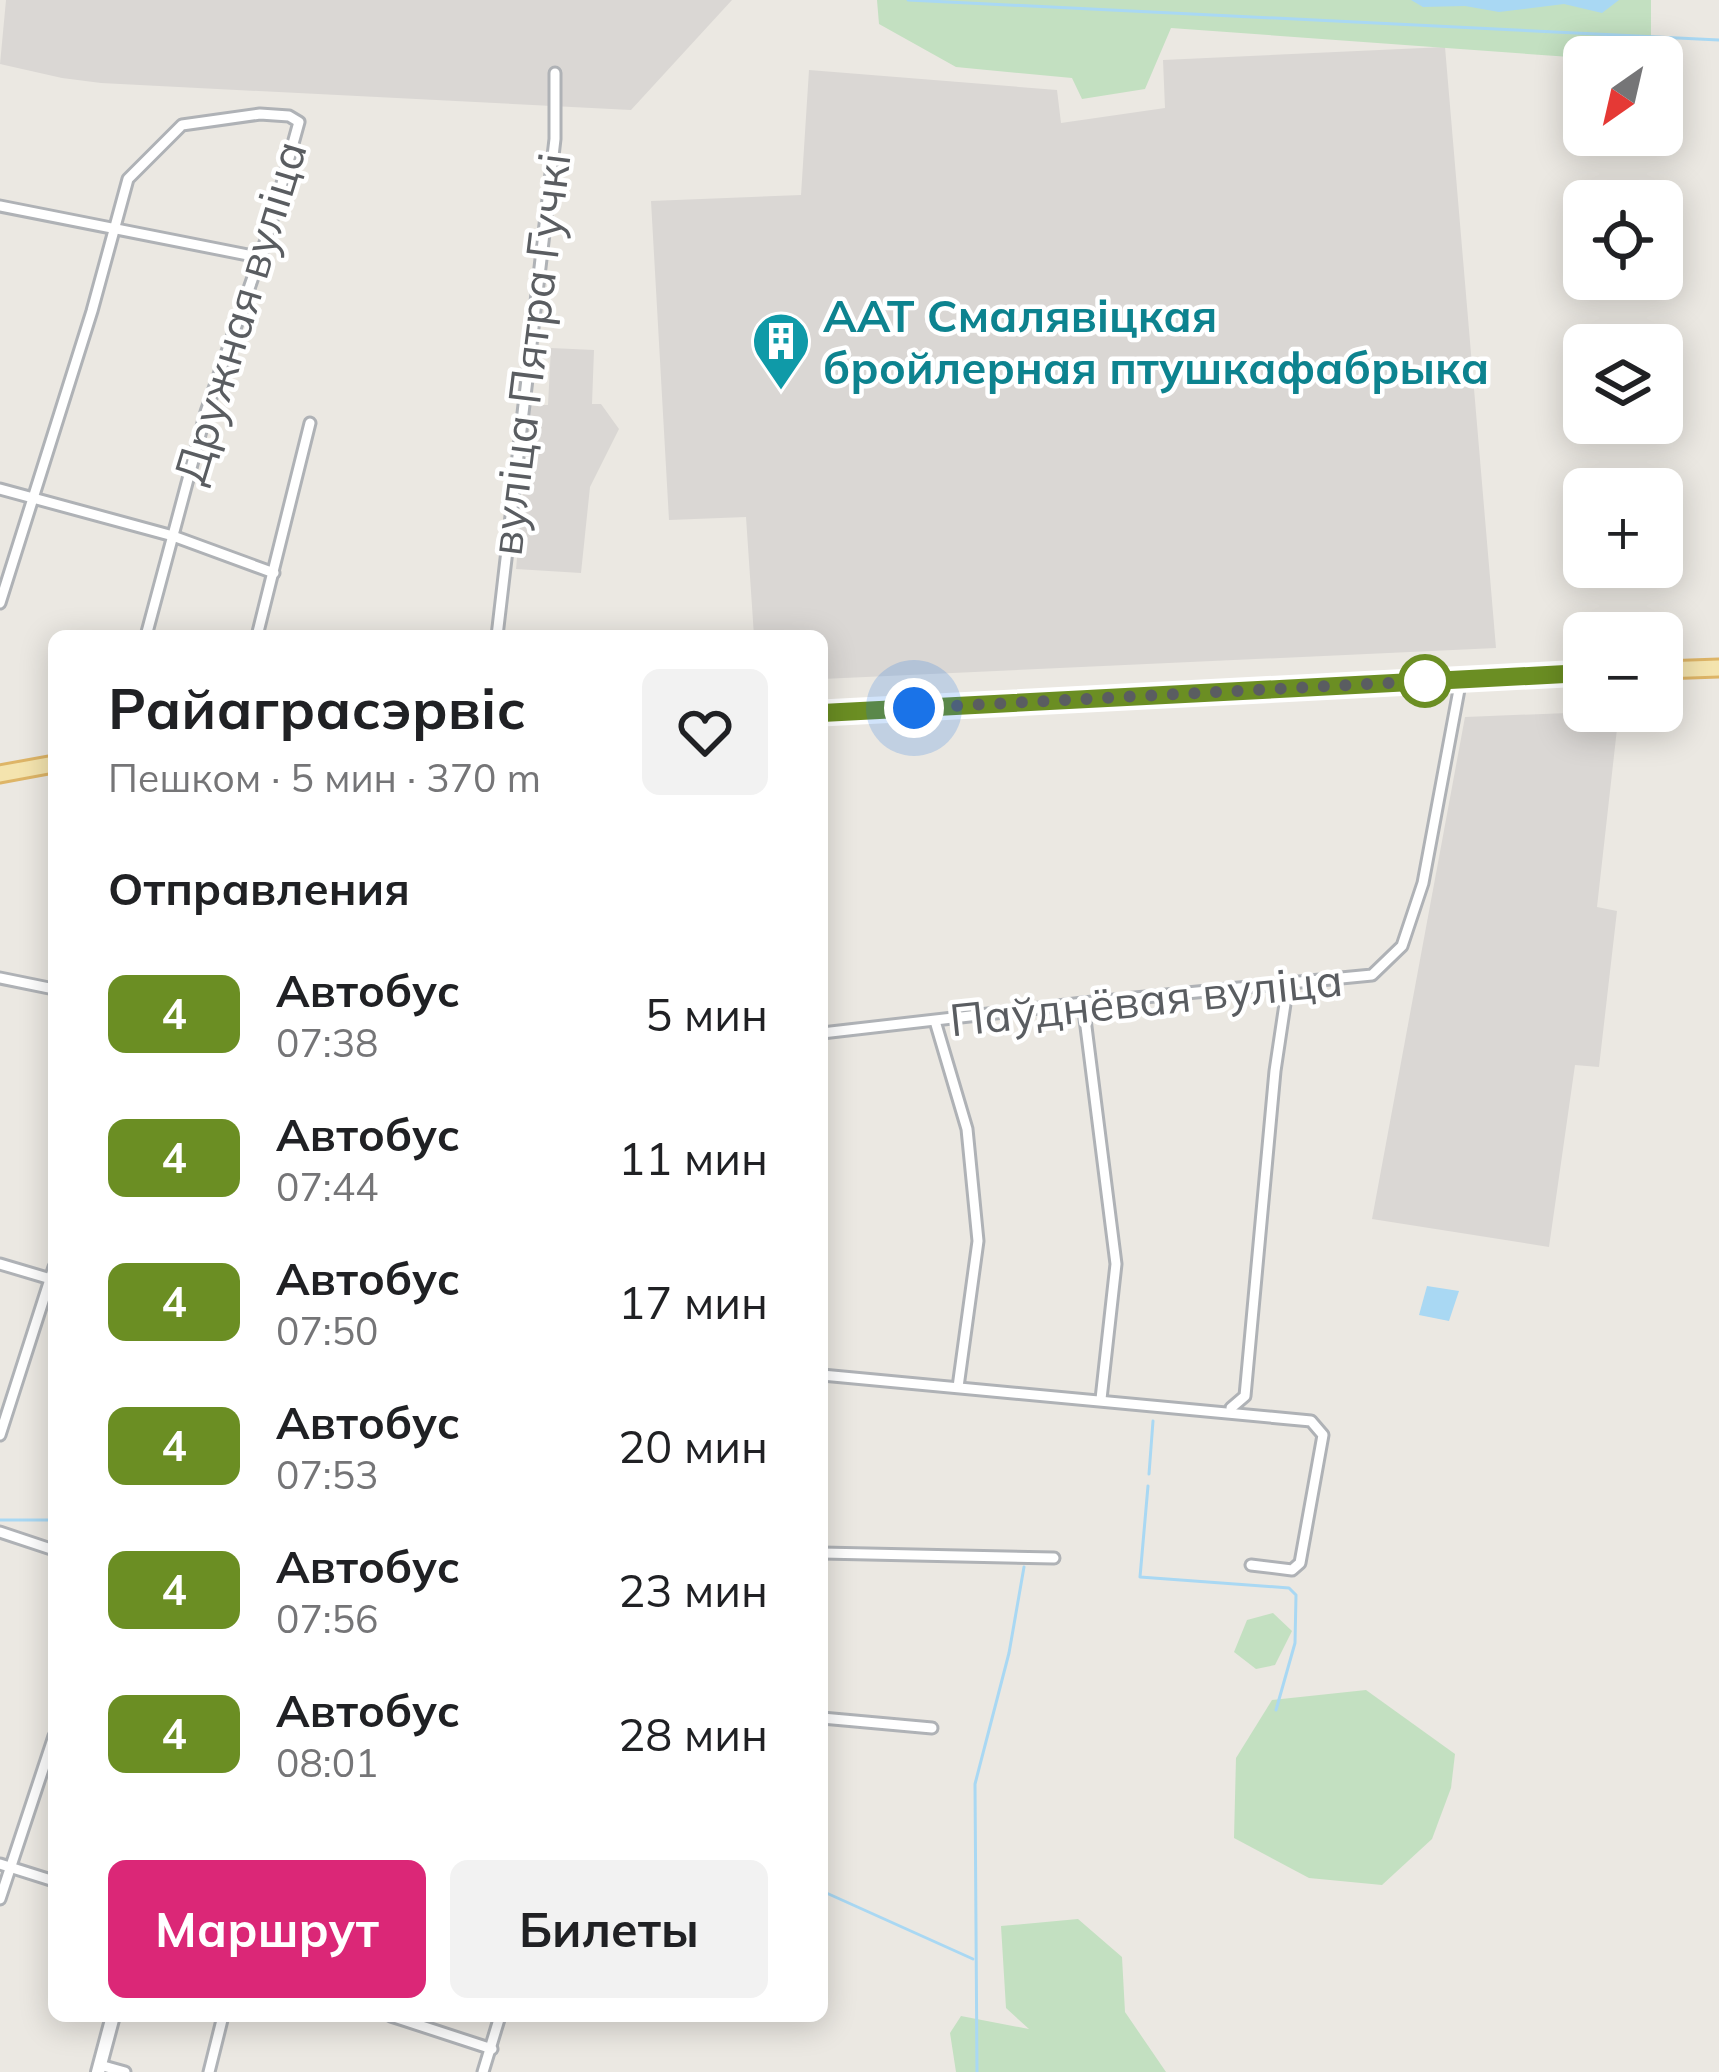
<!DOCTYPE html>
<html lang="ru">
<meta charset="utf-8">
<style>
:root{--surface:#fff;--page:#f2f2f2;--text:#202124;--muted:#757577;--accent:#db2777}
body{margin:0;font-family:Mulish,sans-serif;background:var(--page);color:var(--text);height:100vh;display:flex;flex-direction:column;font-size:45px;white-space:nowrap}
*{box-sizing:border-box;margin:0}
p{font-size:39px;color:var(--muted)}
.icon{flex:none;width:66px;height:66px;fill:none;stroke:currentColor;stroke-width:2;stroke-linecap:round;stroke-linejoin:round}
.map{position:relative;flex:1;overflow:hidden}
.panel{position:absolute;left:48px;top:630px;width:780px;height:1392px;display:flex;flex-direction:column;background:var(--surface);border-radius:18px;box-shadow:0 6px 30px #0003}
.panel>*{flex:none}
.badge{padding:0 24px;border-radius:18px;font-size:42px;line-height:78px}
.needle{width:78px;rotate:214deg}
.buttons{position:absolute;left:1563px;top:36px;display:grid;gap:24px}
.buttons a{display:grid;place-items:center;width:120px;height:120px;border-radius:18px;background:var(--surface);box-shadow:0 6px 30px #0003;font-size:60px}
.you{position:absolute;width:60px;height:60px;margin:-30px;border:9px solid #fff;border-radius:50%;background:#1a73e8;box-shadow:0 0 0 18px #1a73e833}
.map>.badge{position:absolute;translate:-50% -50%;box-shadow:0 0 0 6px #fff}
h2{padding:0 60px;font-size:45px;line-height:108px}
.round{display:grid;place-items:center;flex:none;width:126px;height:126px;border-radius:18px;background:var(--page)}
.headline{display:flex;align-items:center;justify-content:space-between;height:204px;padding:0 60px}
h1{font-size:57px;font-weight:700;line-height:90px}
.primary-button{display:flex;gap:24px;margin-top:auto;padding:24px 60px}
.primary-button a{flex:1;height:138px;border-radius:18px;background:var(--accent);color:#fff;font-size:48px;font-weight:700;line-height:138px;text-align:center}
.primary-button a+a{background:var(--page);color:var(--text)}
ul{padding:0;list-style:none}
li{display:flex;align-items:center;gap:36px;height:144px;padding:0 60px}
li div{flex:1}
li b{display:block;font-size:45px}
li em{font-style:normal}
li .badge{min-width:132px;font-weight:700;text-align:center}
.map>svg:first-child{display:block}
</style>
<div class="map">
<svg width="1719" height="2072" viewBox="0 0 1719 2072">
<rect width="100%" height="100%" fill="#ebe8e2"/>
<!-- industrial -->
<g fill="#dad7d4">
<polygon points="6,0 732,0 631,110 101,83 62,78 0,64"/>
<polygon points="1445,47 1496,648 822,679 822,636 754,636 746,517 669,520 651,201 801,195 809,70 1057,90 1061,123 1165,108 1163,60"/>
<polygon points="551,348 594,350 592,404 601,404 619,429 590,487 581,573 516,569 531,405 548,405"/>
<polygon points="1619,711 1597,907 1617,911 1599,1067 1575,1065 1549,1247 1372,1219 1465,717"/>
</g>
<!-- green -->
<g fill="#c3e0c1">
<polygon points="877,0 1651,0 1651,57 1584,58 1171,28 1145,89 1082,99 1072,78 956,67 879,24"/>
<polygon points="1273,1613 1292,1631 1275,1665 1256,1669 1234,1652 1247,1620"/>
<polygon points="1366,1690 1455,1754 1451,1788 1432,1839 1382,1885 1309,1878 1234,1838 1236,1758 1272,1700"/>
<polygon points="1078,1919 1122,1957 1125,2012 1166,2072 956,2072 950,2033 961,2016 1029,2029 1006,2008 1001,1926"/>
</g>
<!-- water -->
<g fill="#a9d8f3">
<polygon points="1411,0 1619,0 1602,13 1564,4 1499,12 1465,6 1423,7"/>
<polygon points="1427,1286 1459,1291 1449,1321 1419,1315"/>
</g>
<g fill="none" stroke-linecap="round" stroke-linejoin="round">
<!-- stream -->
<g stroke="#a9d8f3" stroke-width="3">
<polyline points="908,0 1719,40"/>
<polyline points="1149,1474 1153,1421"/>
<polyline points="1148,1486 1140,1577 1289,1588 1296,1595 1295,1643 1276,1710"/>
<polyline points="0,1520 54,1520"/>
<polyline points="822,1891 973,1959"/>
<polyline points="977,2072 975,1784 1009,1653 1024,1567"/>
</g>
<defs>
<g id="minor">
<polyline points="0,206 258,257"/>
<polyline points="0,489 173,536 274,573"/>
<polyline points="0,603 92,311 128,179 182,125 260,114 289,116 299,122 268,234 206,412 146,636"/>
<polyline points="257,636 310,423"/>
<polyline points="497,636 555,139 555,73"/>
<polyline points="0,978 54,989"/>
<polyline points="1083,1003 1116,1264 1101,1399"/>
<polyline points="935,1021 967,1129 978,1241 958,1387"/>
<polyline points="822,1033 1083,1003 1372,975 1402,946 1423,883 1461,679"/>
<polyline points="0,1264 54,1280"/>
<polyline points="822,1375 1311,1421 1323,1435 1300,1563 1292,1570 1251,1565"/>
<polyline points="1231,1408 1245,1396 1275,1071 1288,984"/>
<polyline points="0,1435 54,1267"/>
<polyline points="0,1532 54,1550"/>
<polyline points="822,1553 1054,1558"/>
<polyline points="822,1718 932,1728"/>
<polyline points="0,1864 54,1881"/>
<polyline points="0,1899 54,1736"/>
<polyline points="391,2016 492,2049"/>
<polyline points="100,2065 125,2072"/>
<polyline points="209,2072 223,2016"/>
<polyline points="483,2072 500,2016"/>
</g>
<polyline id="tertiary" points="98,2072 113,2016"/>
<g id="primary">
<polyline points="1662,670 1719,668"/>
<polyline points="822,713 1584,673"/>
<polyline points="0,774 54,764"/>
</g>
</defs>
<!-- minor casing -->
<use href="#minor" stroke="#afb2b6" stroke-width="15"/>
<!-- tertiary casing -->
<use href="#tertiary" stroke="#afb2b6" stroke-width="18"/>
<!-- primary casing -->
<use href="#primary" stroke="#deb567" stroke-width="21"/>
<!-- minor -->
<use href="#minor" stroke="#fff" stroke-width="9"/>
<!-- tertiary -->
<use href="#tertiary" stroke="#fff" stroke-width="12"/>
<!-- primary -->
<use href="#primary" stroke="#f4e4ae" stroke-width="15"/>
</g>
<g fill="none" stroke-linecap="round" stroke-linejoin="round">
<defs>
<polyline id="line" points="822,713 1584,673"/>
</defs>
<!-- line casing -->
<use href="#line" stroke="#fff" stroke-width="27"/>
<!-- line -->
<use href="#line" stroke="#6b8e23" stroke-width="18"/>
<!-- walk -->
<polyline stroke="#5a5d61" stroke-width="12" stroke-dasharray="0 21.6" points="914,708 1425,681"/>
</g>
<!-- icons -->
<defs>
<symbol id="building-pin" viewBox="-11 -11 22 30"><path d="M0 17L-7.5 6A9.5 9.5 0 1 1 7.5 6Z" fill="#0f9aa8" stroke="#fff"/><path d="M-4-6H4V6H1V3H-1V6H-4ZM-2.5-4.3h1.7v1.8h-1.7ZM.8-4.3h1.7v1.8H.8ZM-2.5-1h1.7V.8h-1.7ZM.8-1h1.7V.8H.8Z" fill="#fff"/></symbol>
</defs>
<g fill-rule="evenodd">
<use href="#building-pin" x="748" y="308" width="66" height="90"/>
</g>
<!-- markers -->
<circle fill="#fff" stroke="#6b8e23" stroke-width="6" cx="1425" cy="681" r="24"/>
<g text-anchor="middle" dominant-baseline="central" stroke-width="9" stroke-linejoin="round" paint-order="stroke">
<!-- street labels -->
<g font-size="45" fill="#5a5d61" stroke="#fff">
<text transform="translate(239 312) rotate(-73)">Дружная вуліца</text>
<text transform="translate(529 354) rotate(-83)">вуліца Пятра Гучкі</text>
<text transform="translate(1146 999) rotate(-6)">Паўднёвая вуліца</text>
</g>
<!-- culture labels -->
<g font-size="45" font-weight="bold" fill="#0d838f" stroke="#fff" text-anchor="start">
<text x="823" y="315">ААТ Смалявіцкая<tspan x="823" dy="52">бройлерная птушкафабрыка</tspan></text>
</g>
</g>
</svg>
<div class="buttons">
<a><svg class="needle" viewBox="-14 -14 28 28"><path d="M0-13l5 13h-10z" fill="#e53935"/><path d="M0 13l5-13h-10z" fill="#757577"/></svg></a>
<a><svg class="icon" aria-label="locate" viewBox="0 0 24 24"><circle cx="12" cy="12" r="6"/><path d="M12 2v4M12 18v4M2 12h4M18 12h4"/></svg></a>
<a><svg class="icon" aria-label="layers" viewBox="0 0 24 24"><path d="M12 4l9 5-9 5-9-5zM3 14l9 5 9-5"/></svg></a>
<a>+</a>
<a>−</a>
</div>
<div class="you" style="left:914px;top:708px"></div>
<section class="panel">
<div class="headline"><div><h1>Райаграсэрвіс</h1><p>Пешком · 5 мин · 370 m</p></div><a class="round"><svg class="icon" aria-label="heart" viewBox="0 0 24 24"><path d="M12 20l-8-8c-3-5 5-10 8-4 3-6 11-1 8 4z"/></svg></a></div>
<h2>Отправления</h2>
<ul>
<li><span class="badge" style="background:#6b8e23;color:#fff">4</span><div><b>Автобус</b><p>07:38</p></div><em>5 мин</em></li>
<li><span class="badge" style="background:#6b8e23;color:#fff">4</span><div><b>Автобус</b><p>07:44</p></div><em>11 мин</em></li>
<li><span class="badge" style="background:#6b8e23;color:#fff">4</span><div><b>Автобус</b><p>07:50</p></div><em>17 мин</em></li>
<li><span class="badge" style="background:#6b8e23;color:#fff">4</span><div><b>Автобус</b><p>07:53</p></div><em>20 мин</em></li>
<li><span class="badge" style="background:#6b8e23;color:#fff">4</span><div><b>Автобус</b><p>07:56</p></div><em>23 мин</em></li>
<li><span class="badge" style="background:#6b8e23;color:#fff">4</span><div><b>Автобус</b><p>08:01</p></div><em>28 мин</em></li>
</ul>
<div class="primary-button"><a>Маршрут</a><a>Билеты</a></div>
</section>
</div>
